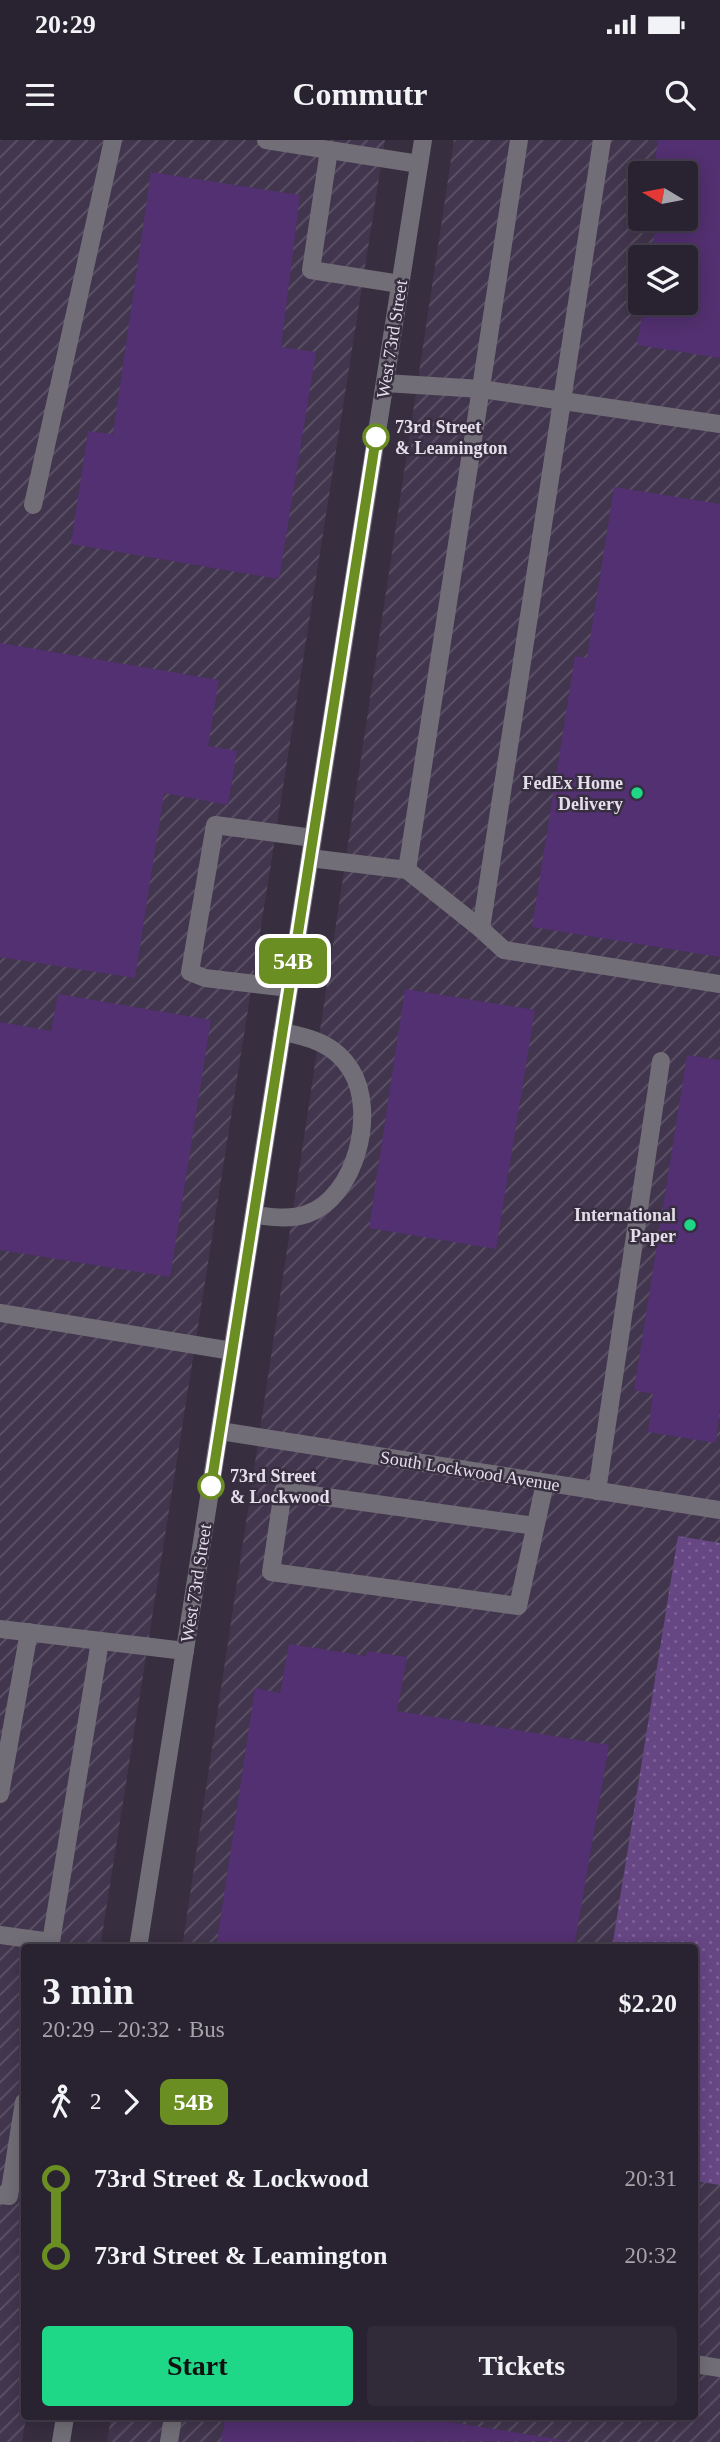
<!DOCTYPE html>
<meta charset="utf-8">
<style>
:root{--surface:#292230;--page:#312a38;--text:#f1f3f6;--muted:#a5a4ab;--line:#453f4c;--accent:#1fd887}
body{margin:0;font-family:Georgia,serif;background:var(--page);color:var(--text);height:100vh;display:flex;flex-direction:column;font-size:26px;white-space:nowrap}
*{box-sizing:border-box;margin:0}
p{font-size:23px;color:var(--muted)}
.icon{flex:none;width:38px;height:38px;fill:none;stroke:currentColor;stroke-width:2;stroke-linecap:round;stroke-linejoin:round}
.map{position:relative;flex:1;overflow:hidden}
.details{position:absolute;left:21px;top:1804px;width:677px;height:476px;display:flex;flex-direction:column;background:var(--surface);border-radius:7px;box-shadow:0 4px 18px #0003,0 0 0 2px var(--line)}
.details>*{flex:none}
.badge{padding:0 14px;border-radius:10px;font-size:24px;line-height:46px}
.needle{width:46px;rotate:280deg}
.tools{position:absolute;left:628px;top:21px;display:grid;gap:14px}
.tools a{display:grid;place-items:center;width:70px;height:70px;border-radius:7px;background:var(--surface);box-shadow:0 4px 18px #0003,0 0 0 2px var(--line);font-size:35px}
.map>.badge{position:absolute;translate:-50% -50%;box-shadow:0 0 0 4px #fff}
.legs{display:flex;align-items:center;gap:10px;height:77px;padding:0 21px;font-size:23px}
.legs p{margin-inline-start:auto}
.overview{display:flex;align-items:center;justify-content:space-between;height:119px;padding:0 21px}
h1{font-size:38px;font-weight:800;line-height:52px}
.action{display:flex;gap:14px;margin-top:auto;padding:14px 21px}
.action a{flex:1;height:80px;border-radius:7px;background:var(--accent);color:#111;font-size:28px;font-weight:800;line-height:80px;text-align:center}
.action a+a{background:var(--page);color:var(--text)}
ul{padding:0 21px;list-style:none}
li{display:flex;align-items:center;gap:24px;height:77px;font-size:26px}
li i{display:grid;place-items:center;width:10px;height:100%;margin:0 9px;background:currentColor}
li i::after{content:'';width:18px;height:18px;margin:-9px;border:5px solid;border-radius:50%;background:var(--surface)}
li p{margin-inline-start:auto}
li:first-child i{background:linear-gradient(#0000 50%,currentColor 0)}
li:last-child i{background:linear-gradient(currentColor 50%,#0000 0)}
.status{display:flex;justify-content:space-between;align-items:center;height:49px;padding:0 35px;background:var(--surface);direction:ltr}
.status svg{height:19px;fill:currentColor}
header{display:flex;justify-content:space-between;align-items:center;height:91px;padding:0 21px;background:var(--surface);font-size:32px;font-weight:800}
.map>svg:first-child{display:block}
</style>
<div class="status"><b>20:29</b><svg viewBox="0 0 49 12"><path d="M0 12V9h3v3zM5 12V6h3v6zM10 12V3h3v9zM15 12V0h3v12zM26 1h20v11H26zM47 4h2v5h-2z"/></svg></div>
<header><svg class="icon" aria-label="menu" viewBox="0 0 24 24"><path d="M4 6h16M4 12h16M4 18h16"/></svg>Commutr<svg class="icon" aria-label="search" viewBox="0 0 24 24"><circle cx="10" cy="10" r="6"/><path d="M15 15l6 6"/></svg></header>
<div class="map">
<svg width="720" height="2302" viewBox="0 0 720 2302">
<defs>
<pattern id="industrial-furrows" width="10" height="10" patternUnits="userSpaceOnUse" patternTransform="scale(1.75)"><rect width="10" height="10" fill="#42364e"/><path d="M-1 1l2-2M0 10L10 0M9 11l2-2" fill="none" stroke="#5d5368"/></pattern>
<pattern id="grass-dots" width="8" height="8" patternUnits="userSpaceOnUse" patternTransform="scale(1.75)"><rect width="8" height="8" fill="#674684"/><path d="M2 2h.1M6 6h.1" fill="none" stroke="#7d6096" stroke-width="1.8" stroke-linecap="round"/></pattern>
</defs>
<rect width="100%" height="100%" fill="#372e40"/>
<!-- industrial -->
<g fill="url(#industrial-furrows)" fill-rule="evenodd">
<polygon points="0,0 385,0 100,1808 24,1808 26,2277 22,2302 0,2302"/>
<path d="M 454,0 L 720,0 L 720,2302 L 107,2302 L 111,2277 L 695,2277 L 695,1808 L 182,1808 ZM 640,33 L 686,33 L 686,79 L 640,79 ZM 640,117 L 686,117 L 686,163 L 640,163 Z"/>
</g>
<!-- grass -->
<polygon fill="url(#grass-dots)" points="678,1396 720,1403 720,2045 695,2041 695,1808 612,1808"/>
<!-- building -->
<g fill="#533071">
<polygon points="658,0 720,0 720,218 637,205 644,163 686,163 686,117 651,117 657,79 686,79 686,33 653,33"/>
<polygon points="151,32 300,55 281,207 316,212 279,439 71,404 88,291 113,294"/>
<polygon points="614,347 720,364 720,817 532,787 575,516 587,518"/>
<polygon points="0,503 219,540 208,606 237,611 228,665 164,653 135,838 0,817"/>
<polygon points="405,849 535,870 496,1109 369,1088"/>
<polygon points="58,854 211,880 170,1137 0,1110 0,882 51,891"/>
<polygon points="687,915 720,920 720,1268 716,1303 648,1292 653,1254 634,1250"/>
<polygon points="289,1504 366,1516 367,1511 407,1517 397,1571 609,1605 574,1808 216,1808 255,1548 280,1553"/>
<polygon points="225,2277 418,2277 569,2301 221,2302"/>
</g>
<g fill="none" stroke-linecap="round" stroke-linejoin="round">
<!-- minor -->
<g stroke="#726e77" stroke-width="18">
<polyline points="266,0 419,24"/>
<polyline points="329,10 311,130 400,144"/>
<polyline points="385,243 481,249 720,284"/>
<polyline points="33,365 113,0"/>
<polyline points="310,718 407,730 481,789 602,0"/>
<polyline points="407,730 519,0"/>
<polyline points="481,789 504,810 720,844"/>
<polyline points="289,848 205,838 190,832 215,685 313,698"/>
<path d="M 254,1075 C 272,1077 290,1080 307,1074 C 356,1057 377,972 351,930 C 335,904 310,897 282,892"/>
<polyline points="0,1173 232,1211"/>
<polyline points="220,1291 720,1370"/>
<polyline points="597,1351 661,921"/>
<polyline points="535,1386 283,1351 271,1432 518,1466 545,1343"/>
<polyline points="0,1489 185,1511"/>
<polyline points="0,1654 29,1492"/>
<polyline points="0,1795 51,1802"/>
<polyline points="50,1808 100,1501"/>
<polyline points="138,1808 423,0"/>
<polyline points="0,2055 9,2056 24,1962"/>
<polyline points="695,2224 720,2228"/>
<polyline points="61,2302 65,2277"/>
<polyline points="169,2302 173,2277"/>
</g>
</g>
<g fill="none" stroke-linecap="round" stroke-linejoin="round">
<defs>
<polyline id="line-1" points="211,1346 376,297"/>
</defs>
<!-- line-1 casing -->
<use href="#line-1" stroke="#fff" stroke-width="16"/>
<!-- line-1 -->
<use href="#line-1" stroke="#6b8e23" stroke-width="10"/>
</g>
<!-- markers -->
<g fill="#fff" stroke="#6b8e23" stroke-width="3.5">
<circle cx="376" cy="297" r="12"/>
<circle cx="211" cy="1346" r="12"/>
</g>
<g fill="#1fd887" stroke="#372e40" stroke-width="2.5">
<circle cx="637" cy="653" r="7"/>
<circle cx="690" cy="1085" r="7"/>
</g>
<g text-anchor="middle" dominant-baseline="central" stroke-width="5" stroke-linejoin="round" paint-order="stroke">
<!-- street labels -->
<g font-size="18" fill="#e4deea" stroke="#372e40">
<text transform="translate(392 199) rotate(-81)">West 73rd Street</text>
<text transform="translate(470 1331) rotate(9)">South Lockwood Avenue</text>
<text transform="translate(196 1443) rotate(-81)">West 73rd Street</text>
</g>
<!-- stop labels -->
<g font-size="18" font-weight="bold" fill="#e4deea" stroke="#372e40" text-anchor="start">
<text x="395" y="287">73rd Street<tspan x="395" dy="21">&amp; Leamington</tspan></text>
<text x="230" y="1336">73rd Street<tspan x="230" dy="21">&amp; Lockwood</tspan></text>
</g>
<!-- poi labels -->
<g font-size="18" font-weight="bold" fill="#e4deea" stroke="#372e40" text-anchor="end">
<text x="623" y="643">FedEx Home<tspan x="623" dy="21">Delivery</tspan></text>
<text x="676" y="1075">International<tspan x="676" dy="21">Paper</tspan></text>
</g>
</g>
</svg>
<div class="tools">
<a><svg class="needle" viewBox="-14 -14 28 28"><path d="M0-13l5 13h-10z" fill="#e53935"/><path d="M0 13l5-13h-10z" fill="#a5a4ab"/></svg></a>
<a><svg class="icon" aria-label="layers" viewBox="0 0 24 24"><path d="M12 4l9 5-9 5-9-5zM3 14l9 5 9-5"/></svg></a>
</div>
<b class="badge" style="left:293px;top:821px;background:#6b8e23;color:#fff">54B</b>
<section class="details">
<div class="overview"><div><h1>3 min</h1><p>20:29 – 20:32 · Bus</p></div><b>$2.20</b></div>
<div class="legs"><svg class="icon" aria-label="walk" viewBox="0 0 24 24"><circle cx="13" cy="4" r="2"/><path d="M13 8l-2 6 4 7M11 14l-3 7M7 12l3-4h3l4 4"/></svg>2<svg class="icon" aria-label="forward" viewBox="0 0 24 24"><path d="M9 5l7 7-7 7"/></svg><b class="badge" style="background:#6b8e23;color:#fff">54B</b></div>
<ul>
<li><i style="color:#6b8e23"></i><b>73rd Street &amp; Lockwood</b><p>20:31</p></li>
<li><i style="color:#6b8e23"></i><b>73rd Street &amp; Leamington</b><p>20:32</p></li>
</ul>
<div class="action"><a>Start</a><a>Tickets</a></div>
</section>
</div>
